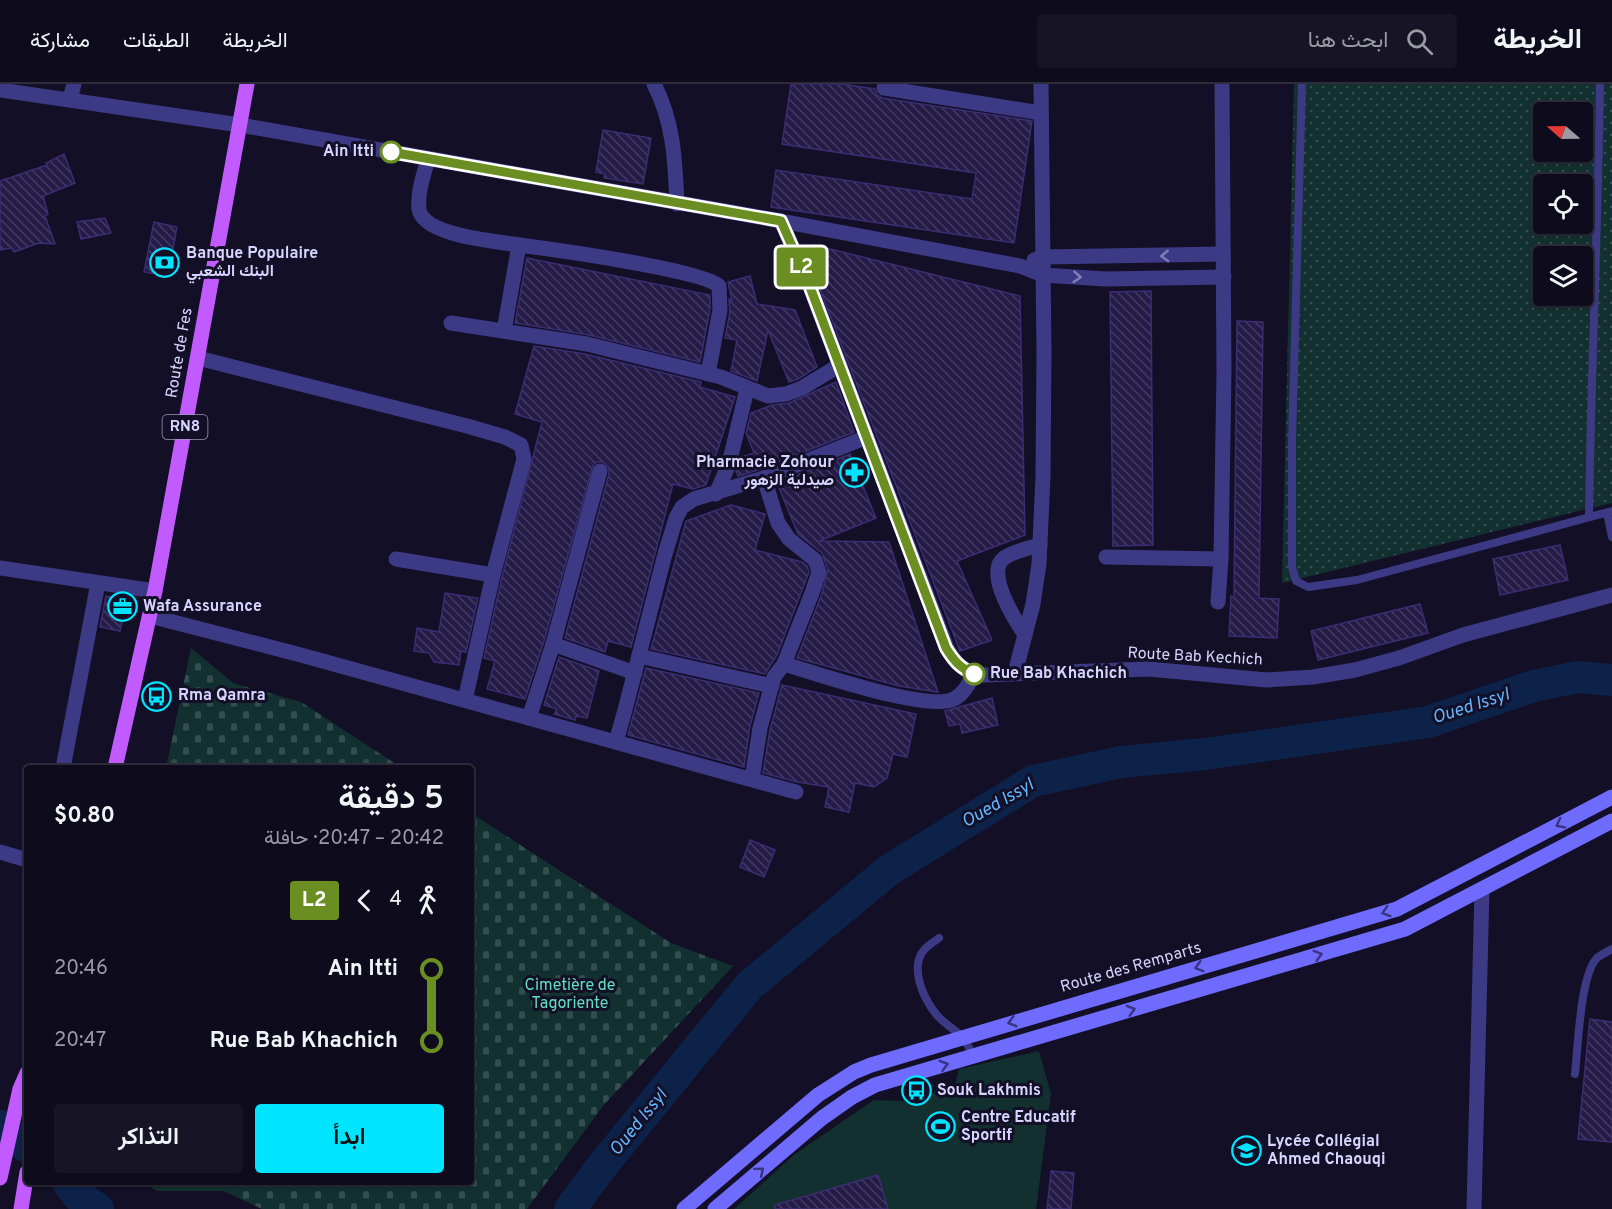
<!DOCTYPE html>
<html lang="ar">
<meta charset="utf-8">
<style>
:root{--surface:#0e0b1c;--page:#171425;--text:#f1f3f6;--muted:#9b9ba3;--line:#2e2b3b;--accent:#00e5ff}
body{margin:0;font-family:Overpass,Vazirmatn,sans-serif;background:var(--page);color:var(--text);direction:rtl;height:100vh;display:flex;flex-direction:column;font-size:22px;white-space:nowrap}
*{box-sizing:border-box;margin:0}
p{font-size:20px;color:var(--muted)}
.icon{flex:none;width:33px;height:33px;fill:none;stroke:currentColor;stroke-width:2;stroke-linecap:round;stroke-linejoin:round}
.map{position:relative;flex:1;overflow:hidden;direction:ltr}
.drawer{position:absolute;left:24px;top:681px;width:450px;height:420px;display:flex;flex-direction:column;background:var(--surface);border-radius:6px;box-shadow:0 2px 4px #0004,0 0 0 2px var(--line);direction:rtl}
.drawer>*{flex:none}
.badge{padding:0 12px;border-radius:4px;font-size:21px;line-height:39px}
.needle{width:39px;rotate:290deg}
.fabs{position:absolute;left:1533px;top:18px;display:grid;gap:12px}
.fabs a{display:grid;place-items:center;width:60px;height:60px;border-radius:6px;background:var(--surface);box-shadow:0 2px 4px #0004,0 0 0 2px var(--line);font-size:30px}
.map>.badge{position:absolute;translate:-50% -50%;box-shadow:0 0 0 3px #fff}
.legs{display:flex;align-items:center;gap:9px;height:66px;padding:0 30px;font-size:20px}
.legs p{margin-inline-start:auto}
.overview{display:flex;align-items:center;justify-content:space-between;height:102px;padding:0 30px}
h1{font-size:33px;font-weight:600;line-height:45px}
.action{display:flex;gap:12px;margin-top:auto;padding:12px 30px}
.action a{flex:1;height:69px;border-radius:6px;background:var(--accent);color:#111;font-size:24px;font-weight:600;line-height:69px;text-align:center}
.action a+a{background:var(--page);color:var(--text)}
ul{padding:0 30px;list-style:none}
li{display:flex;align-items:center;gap:21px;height:72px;font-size:22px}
li i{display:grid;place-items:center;width:9px;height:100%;margin:0 8px;background:currentColor}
li i::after{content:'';width:15px;height:15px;margin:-8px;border:4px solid;border-radius:50%;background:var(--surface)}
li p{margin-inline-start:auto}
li:first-child i{background:linear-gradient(#0000 50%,currentColor 0)}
li:last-child i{background:linear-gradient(currentColor 50%,#0000 0)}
header{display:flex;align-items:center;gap:36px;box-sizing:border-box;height:84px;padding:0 30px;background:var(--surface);border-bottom:2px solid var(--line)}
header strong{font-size:28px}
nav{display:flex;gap:33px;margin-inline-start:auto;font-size:21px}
.search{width:420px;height:54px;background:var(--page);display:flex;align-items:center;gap:15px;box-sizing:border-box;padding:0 21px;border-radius:6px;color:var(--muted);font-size:22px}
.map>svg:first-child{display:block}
</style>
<header>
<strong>الخريطة</strong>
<div class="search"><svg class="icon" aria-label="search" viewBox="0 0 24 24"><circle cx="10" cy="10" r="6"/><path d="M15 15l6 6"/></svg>ابحث هنا</div>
<nav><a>الخريطة</a><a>الطبقات</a><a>مشاركة</a></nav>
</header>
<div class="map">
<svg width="1612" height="1125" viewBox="0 0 1612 1125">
<defs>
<pattern id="cemetery-stones" width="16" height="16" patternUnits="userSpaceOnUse" patternTransform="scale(1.5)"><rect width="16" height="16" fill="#12302f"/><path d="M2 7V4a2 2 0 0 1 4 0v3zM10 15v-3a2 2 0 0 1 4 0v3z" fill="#344d4e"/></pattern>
<pattern id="park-dots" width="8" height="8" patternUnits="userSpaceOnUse" patternTransform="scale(1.5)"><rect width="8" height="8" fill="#12302f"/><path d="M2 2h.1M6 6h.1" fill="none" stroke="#344d4e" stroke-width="1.8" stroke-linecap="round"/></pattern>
<pattern id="building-back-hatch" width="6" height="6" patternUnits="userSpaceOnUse" patternTransform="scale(1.5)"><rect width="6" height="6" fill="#241b47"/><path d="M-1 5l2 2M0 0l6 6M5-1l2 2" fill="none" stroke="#433b63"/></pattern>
</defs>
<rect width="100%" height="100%" fill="#130f26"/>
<!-- cemetery -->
<g fill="url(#cemetery-stones)">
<polygon points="191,564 233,599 301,618 402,684 166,684"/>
<polygon points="471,729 671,859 733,882 603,1022 527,1125 262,1125 224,1107 157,1107 143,1098 471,1098"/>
</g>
<!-- park -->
<path fill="url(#park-dots)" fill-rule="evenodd" d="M 1294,0 L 1612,0 L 1612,419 L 1282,499 ZM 1544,28 L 1582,28 L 1582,68 L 1544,68 ZM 1544,100 L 1582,100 L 1582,140 L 1544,140 ZM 1544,172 L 1582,172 L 1582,212 L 1544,212 Z"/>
<!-- pitch -->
<polygon fill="#12302f" points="1039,967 1051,1010 1036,1125 734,1125 795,1070 874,1016 903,1017 955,1002 959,985"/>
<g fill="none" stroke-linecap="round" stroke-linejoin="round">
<!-- river -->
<g stroke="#0c2248" stroke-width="32">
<polyline points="0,1042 27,1063"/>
<polyline points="68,1098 77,1111 98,1125"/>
<polyline points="570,1125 602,1082 749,902 889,786 1033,697 1121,678 1205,670 1428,638 1534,602 1578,593 1612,596"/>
</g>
</g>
<!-- building -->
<g fill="url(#building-back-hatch)" stroke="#3b2d73" stroke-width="1.5">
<polygon points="791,0 842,0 875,5 877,11 882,14 1032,37 1014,159 771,123 776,86 972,115 976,89 782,60"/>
<polygon points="603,46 651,54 643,100 604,94 605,90 596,88"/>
<polygon points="64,70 75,99 43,112 48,130 45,132 55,160 39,159 14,168 12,164 0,166 0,97 47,81 46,79"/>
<polygon points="105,134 111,149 81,155 77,138"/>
<polygon points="154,138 177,143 168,192 144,188"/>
<polygon points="814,161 1020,212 1025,451 957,477 992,556 960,567 811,182"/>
<polygon points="527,174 710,211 710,225 700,278 589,251 515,239"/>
<polygon points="750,192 757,220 795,226 817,283 798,295 789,298 768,246 757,297 731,287 737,256 725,254 730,228 729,215 732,216 728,198"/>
<polygon points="1151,207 1153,461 1113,462 1110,208"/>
<polygon points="1237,237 1263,238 1259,514 1279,515 1277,554 1229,552 1231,512 1234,513"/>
<polygon points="534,262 585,270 701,298 700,303 735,313 706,401 693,405 673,400 631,563 608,557 605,568 565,554 609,390 609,384 603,378 597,378 593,381 544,557 525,615 487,605 495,577 484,574 502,493 542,338 515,330"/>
<polygon points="836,298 854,348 761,385 738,392 736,387 741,373 754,369 746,349 751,329 772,321 789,319"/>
<polygon points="850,370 876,434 819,457 889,458 938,608 899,602 797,574 821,512 828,486 822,469 798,450 777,399"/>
<polygon points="731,421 765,430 755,466 802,478 807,482 809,488 777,571 765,590 651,565 686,437"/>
<polygon points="1560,461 1568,496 1500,511 1493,475"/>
<polygon points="445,509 478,514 466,568 461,567 459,581 434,578 429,569 414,567 417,544 439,548"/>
<polygon points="106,512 127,516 120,547 100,543"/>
<polygon points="1420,520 1428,549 1318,576 1311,547"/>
<polygon points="559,573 599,587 587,634 576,632 575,636 554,630 557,625 544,621"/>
<polygon points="646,584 759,609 750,642 744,683 628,651"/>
<polygon points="782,601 916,630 907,673 893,670 887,694 874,703 855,699 849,728 825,723 829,703 797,698 763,689 770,646"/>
<polygon points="992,614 998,641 962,649 960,640 949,642 945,627"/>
<polygon points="750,756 775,766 764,793 740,783"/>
<polygon points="1590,935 1612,938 1612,1058 1578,1055"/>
<polygon points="1051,1087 1074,1089 1071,1125 1047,1125"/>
<polygon points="878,1091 888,1125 775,1125 775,1121"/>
</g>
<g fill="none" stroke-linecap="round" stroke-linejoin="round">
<!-- service -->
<g stroke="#3d3a85" stroke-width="8">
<polyline points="1302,0 1292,357 1292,483 1296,497 1308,503 1357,496 1612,427"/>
<polyline points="1607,429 1612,453"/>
<path d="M 1589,433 C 1591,288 1598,144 1600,0"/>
<path d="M 939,854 C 934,858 928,861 924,866 C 909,884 924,915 936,930 C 943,939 953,944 961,952 C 966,958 970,965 974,972"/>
<path d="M 1575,990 C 1578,964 1580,894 1596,875 C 1600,871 1607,868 1612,865"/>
</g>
<!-- minor -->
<g stroke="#3d3a85" stroke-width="15">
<path d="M 654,0 C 674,39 675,77 677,120"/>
<polyline points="884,4 1041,29"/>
<polyline points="0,6 240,41"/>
<polyline points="70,15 74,0"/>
<path d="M 428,75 C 424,90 417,109 419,125 C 423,152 496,157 519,161 L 504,247"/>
<polyline points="781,137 1020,182 1043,191 1105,195 1224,193"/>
<path d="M 519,161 C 550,165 703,186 719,202 L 720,226 L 708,290"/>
<polyline points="1034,176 1042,173 1223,170"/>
<polyline points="451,239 587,260 721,293 768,312 786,310 802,304 840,281"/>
<polyline points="198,274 467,342 505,353 521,361 524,375 493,491 465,616"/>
<polyline points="716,410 729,380 747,305"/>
<polyline points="1106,473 1221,475"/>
<polyline points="396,475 493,491"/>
<polyline points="0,484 155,507"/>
<polyline points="1218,518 1221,475 1224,287 1222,0"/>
<polyline points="150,532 301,571 796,708"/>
<path d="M 1025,551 C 1015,536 985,489 1004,474 C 1014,467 1029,464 1040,461"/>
<polyline points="553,560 600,387"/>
<polyline points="639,572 772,602"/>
<path d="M 784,580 C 816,589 927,628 954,615 C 964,610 969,599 974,590"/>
<polyline points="1015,589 1033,520 1039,480 1043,393 1044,268 1041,0"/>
<polyline points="529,634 553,560 635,589"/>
<polyline points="616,658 625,626 665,470 676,434 682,423 694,415 764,394 867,353"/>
<polyline points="63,684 98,499"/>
<polyline points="752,695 760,644 774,593 784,580 812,509 819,488 815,476 789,455 778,439 764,394"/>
<polyline points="1474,1125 1482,805"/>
</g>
<!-- tertiary -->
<g stroke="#3d3a85" stroke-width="15">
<path d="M 240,41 L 781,137 L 810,203 L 947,564 C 956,581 965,589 984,591 L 1149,585 L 1266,596 L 1313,593 L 1355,586 L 1399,574 L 1463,551 L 1612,511"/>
<polyline points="0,768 27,776"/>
</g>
<!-- secondary -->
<g stroke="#6f6bff" stroke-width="15">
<polyline points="684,1125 818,1011 854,988 871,981 1397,825 1612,713"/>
<polyline points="715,1125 822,1034 852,1013 875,1001 1405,845 1612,737"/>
</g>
<!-- primary -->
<g stroke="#c25bff" stroke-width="15">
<polyline points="115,684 155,507 247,0"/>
<polyline points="0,1094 20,1005 27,989"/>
<polyline points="21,1125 27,1088"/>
</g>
</g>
<!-- one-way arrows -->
<defs><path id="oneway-chevron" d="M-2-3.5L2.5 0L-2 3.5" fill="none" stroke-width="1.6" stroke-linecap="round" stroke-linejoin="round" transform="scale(1.5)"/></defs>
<g stroke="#837fbc">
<use href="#oneway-chevron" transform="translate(1165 172) rotate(178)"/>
<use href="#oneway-chevron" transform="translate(1077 193) rotate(4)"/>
</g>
<g stroke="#38347d">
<use href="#oneway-chevron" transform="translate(1560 740) rotate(153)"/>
<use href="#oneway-chevron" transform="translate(1386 828) rotate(163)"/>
<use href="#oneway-chevron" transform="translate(1318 871) rotate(-16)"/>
<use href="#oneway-chevron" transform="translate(1199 883) rotate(164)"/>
<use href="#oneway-chevron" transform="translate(1131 926) rotate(-16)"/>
<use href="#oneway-chevron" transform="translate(1012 938) rotate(164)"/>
<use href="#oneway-chevron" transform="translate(944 981) rotate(-16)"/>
<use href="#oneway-chevron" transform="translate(760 1087) rotate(-40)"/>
</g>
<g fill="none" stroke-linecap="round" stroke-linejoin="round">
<defs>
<path id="line-1" d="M 391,68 L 781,137 L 810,203 L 946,564 C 954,577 960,584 974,590"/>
</defs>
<!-- line-1 casing -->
<use href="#line-1" stroke="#fff" stroke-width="14"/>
<!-- line-1 -->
<use href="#line-1" stroke="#6b8e23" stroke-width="9"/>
</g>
<!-- icons -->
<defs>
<symbol id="bank-ring" viewBox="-11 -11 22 22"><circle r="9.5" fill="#130f26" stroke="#00e5ff" stroke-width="1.5"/><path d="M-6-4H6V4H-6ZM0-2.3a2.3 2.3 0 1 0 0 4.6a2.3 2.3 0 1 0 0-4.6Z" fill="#00e5ff"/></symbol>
<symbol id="pharmacy-ring" viewBox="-11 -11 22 22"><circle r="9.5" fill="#130f26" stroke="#00e5ff" stroke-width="1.5"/><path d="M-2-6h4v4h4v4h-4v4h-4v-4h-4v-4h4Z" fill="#00e5ff"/></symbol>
<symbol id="office-ring" viewBox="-11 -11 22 22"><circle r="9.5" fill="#130f26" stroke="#00e5ff" stroke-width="1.5"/><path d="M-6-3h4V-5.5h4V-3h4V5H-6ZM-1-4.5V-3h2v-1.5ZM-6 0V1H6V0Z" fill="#00e5ff"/></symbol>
<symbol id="bus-ring" viewBox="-11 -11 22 22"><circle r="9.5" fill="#130f26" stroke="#00e5ff" stroke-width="1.5"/><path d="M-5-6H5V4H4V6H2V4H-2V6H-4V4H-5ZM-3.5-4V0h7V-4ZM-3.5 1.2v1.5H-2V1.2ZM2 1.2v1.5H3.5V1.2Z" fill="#00e5ff"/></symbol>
<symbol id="stadium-ring" viewBox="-11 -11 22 22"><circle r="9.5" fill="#130f26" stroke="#00e5ff" stroke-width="1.5"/><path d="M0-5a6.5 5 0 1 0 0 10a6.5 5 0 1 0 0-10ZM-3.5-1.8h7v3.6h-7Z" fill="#00e5ff"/></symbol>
<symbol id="school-ring" viewBox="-11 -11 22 22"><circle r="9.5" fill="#130f26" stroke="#00e5ff" stroke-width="1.5"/><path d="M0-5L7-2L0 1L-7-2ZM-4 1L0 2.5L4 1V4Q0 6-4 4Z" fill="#00e5ff"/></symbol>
</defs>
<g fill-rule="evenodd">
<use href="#bank-ring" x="148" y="162" width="33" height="33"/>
<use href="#pharmacy-ring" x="838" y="372" width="33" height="33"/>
<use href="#office-ring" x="106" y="506" width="33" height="33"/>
<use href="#bus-ring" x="140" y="596" width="33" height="33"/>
<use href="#bus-ring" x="900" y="990" width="33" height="33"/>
<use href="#stadium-ring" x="924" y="1026" width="33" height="33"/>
<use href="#school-ring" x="1230" y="1050" width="33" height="33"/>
</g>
<!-- markers -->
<g fill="#fff" stroke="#6b8e23" stroke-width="3">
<circle cx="391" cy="68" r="10"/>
<circle cx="974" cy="590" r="10"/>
</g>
<g text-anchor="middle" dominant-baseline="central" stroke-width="6" stroke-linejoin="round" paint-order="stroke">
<!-- shield labels -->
<rect fill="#130f26" stroke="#9e99be" stroke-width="1.5" x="162.5" y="331" width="45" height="24" rx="4.5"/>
<g font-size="15" font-weight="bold" fill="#d9d4ff">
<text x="185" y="343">RN8</text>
</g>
<!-- stop labels -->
<g font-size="16" font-weight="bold" fill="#d9d4ff" stroke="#130f26" text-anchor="end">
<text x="374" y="68">Ain Itti</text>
<text x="990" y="590" text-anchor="start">Rue Bab Khachich</text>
</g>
<!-- poi labels -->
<g font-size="16" font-weight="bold" fill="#d9d4ff" stroke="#130f26" text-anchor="start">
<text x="186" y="170">Banque Populaire<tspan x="186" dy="18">البنك الشعبي</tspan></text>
<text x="834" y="379" text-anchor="end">Pharmacie Zohour<tspan x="834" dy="18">صيدلية الزهور</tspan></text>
<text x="143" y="523">Wafa Assurance</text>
<text x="178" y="612">Rma Qamra</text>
<text x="937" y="1007">Souk Lakhmis</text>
<text x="961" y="1034">Centre Educatif<tspan x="961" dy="18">Sportif</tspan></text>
<text x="1267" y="1058">Lycée Collégial<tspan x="1267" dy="18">Ahmed Chaouqi</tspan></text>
</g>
<!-- street labels -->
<g font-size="16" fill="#d9d4ff" stroke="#130f26">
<text transform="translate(180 269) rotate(-80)">Route de Fes</text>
<text transform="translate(1195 573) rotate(3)">Route Bab Kechich</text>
<text transform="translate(1131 884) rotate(-16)">Route des Remparts</text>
</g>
<!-- park labels -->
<g font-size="16" fill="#5fe0c0" stroke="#130f26">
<text x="570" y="902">Cimetière de<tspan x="570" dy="18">Tagoriente</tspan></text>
</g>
<!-- water labels -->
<g font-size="18" font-style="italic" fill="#62b6ff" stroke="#130f26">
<text transform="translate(1471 623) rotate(-18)">Oued Issyl</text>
<text transform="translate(998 720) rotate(-30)">Oued Issyl</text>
<text transform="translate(639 1039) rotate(-51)">Oued Issyl</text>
</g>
</g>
</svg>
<div class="fabs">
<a><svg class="needle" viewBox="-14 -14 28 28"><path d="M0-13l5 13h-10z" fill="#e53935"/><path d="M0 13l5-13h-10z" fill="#9b9ba3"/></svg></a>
<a><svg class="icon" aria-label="locate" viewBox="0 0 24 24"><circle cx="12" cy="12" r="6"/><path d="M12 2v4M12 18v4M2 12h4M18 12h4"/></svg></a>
<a><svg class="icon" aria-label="layers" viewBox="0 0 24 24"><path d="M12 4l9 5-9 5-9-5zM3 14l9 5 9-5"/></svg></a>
</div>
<b class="badge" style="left:801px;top:183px;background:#6b8e23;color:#fff">L2</b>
<section class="drawer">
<div class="overview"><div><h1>5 دقيقة</h1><p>20:42 – 20:47 · حافلة</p></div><b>$0.80</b></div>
<div class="legs"><svg class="icon" aria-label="walk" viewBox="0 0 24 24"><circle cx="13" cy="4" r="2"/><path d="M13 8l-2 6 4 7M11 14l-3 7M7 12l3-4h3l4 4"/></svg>4<svg class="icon" aria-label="back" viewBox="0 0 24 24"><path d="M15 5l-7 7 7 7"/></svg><b class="badge" style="background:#6b8e23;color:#fff">L2</b></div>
<ul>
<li><i style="color:#6b8e23"></i><b>Ain Itti</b><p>20:46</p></li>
<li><i style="color:#6b8e23"></i><b>Rue Bab Khachich</b><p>20:47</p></li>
</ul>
<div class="action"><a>ابدأ</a><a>التذاكر</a></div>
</section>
</div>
